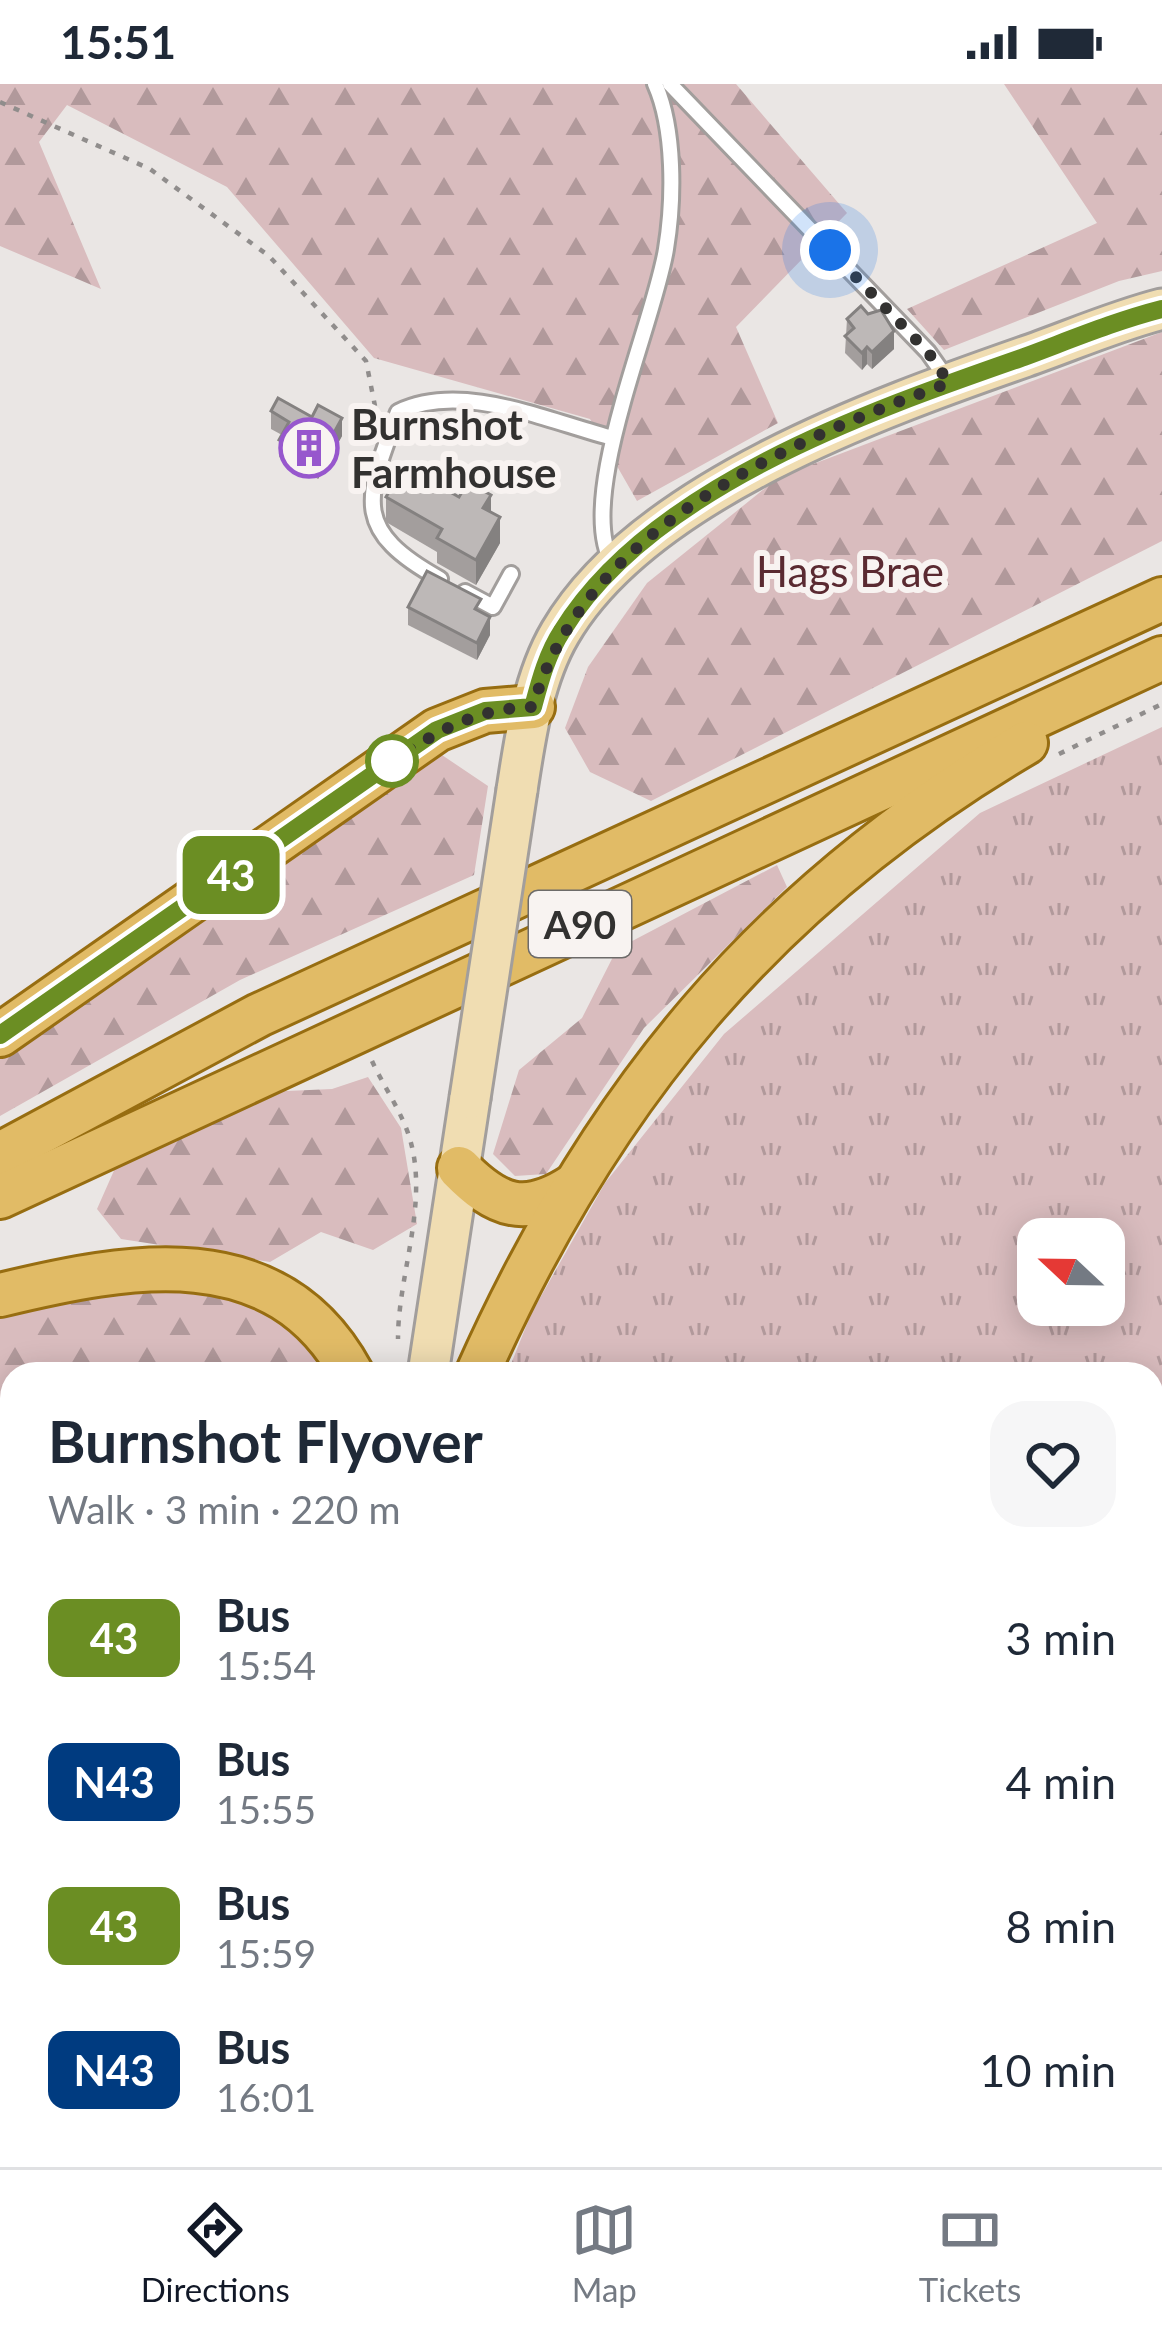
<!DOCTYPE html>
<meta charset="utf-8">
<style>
:root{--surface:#fff;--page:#f6f6f7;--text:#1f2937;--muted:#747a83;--line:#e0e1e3;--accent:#111827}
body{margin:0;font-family:Lato,sans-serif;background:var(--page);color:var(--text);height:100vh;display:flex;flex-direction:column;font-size:45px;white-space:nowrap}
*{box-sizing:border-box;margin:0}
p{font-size:39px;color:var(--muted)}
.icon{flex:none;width:66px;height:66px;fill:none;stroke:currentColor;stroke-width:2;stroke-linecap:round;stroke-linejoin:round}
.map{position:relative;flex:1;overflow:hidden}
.side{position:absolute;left:0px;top:1278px;width:1164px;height:807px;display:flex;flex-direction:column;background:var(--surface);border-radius:36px 36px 0 0;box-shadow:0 6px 30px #0003}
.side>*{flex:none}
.badge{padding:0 24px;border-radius:18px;font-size:42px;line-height:78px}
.needle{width:78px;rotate:292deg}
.buttons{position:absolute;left:1017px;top:1134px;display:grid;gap:24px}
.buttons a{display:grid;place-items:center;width:108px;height:108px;border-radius:24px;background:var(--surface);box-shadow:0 6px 30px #0003;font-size:60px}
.you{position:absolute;width:60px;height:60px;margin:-30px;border:9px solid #fff;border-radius:50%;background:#1a73e8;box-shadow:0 0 0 18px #1a73e833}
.map>.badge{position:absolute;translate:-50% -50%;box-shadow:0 0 0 6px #fff}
.round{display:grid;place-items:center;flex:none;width:126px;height:126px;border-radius:36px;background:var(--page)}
.overview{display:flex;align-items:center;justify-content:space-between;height:204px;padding:0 48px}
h1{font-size:57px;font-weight:700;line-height:90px}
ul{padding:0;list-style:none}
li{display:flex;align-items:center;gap:36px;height:144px;padding:0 48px}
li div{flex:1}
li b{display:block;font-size:45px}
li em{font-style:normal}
li .badge{min-width:132px;font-weight:700;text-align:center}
.status{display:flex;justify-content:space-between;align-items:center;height:84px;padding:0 60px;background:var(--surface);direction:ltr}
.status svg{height:33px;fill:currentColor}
.dock{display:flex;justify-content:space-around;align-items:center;height:168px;border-top:3px solid var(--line);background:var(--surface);font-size:33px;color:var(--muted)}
.dock a{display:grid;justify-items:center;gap:6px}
.dock .selected{color:var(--accent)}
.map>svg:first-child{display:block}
</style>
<div class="status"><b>15:51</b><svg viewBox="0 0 49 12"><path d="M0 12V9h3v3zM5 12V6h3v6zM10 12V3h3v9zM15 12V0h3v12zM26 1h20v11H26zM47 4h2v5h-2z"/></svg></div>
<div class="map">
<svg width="1162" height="2083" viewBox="0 0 1162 2083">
<defs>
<pattern id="grass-tufts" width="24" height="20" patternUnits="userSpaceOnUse" patternTransform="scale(3)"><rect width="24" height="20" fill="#d9bcbe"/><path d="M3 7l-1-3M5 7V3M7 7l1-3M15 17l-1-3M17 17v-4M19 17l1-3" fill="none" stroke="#b1999b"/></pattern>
<pattern id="forest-firs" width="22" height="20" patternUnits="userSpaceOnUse" patternTransform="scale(3)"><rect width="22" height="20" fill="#d9bcbe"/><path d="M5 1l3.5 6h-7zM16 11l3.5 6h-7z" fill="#b1999b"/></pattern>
</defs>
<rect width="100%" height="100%" fill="#eae6e4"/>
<!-- grass -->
<path fill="url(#grass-tufts)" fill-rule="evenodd" d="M 1162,643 L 1162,1787 L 1152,1786 L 1152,1290 L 507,1290 L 531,1230 L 605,1099 L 724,950 L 980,729 ZM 1038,1155 L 1104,1155 L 1104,1221 L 1038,1221 Z"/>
<!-- forest -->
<g fill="url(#forest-firs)">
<polygon points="0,0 736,0 847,129 736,243 778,339 637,417 590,335 374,274 227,103 67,21 39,58 101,205 0,162"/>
<polygon points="1004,0 1162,0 1162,187 1119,197 944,266 907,225 1097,139"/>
<polygon points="1162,248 1162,457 651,717 590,688 565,644 588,583 647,499 779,393"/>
<polygon points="436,667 488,702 474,791 240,896 0,1032 0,969"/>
<polygon points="777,781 787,803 644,944 546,1090 515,1092 493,1070 519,986 582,934 617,865"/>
<polygon points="368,993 401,1044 417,1140 373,1166 321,1148 270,1178 121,1155 97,1125 116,1082 264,1008 332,1005"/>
<path d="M 175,1192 C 253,1208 288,1218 330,1290 L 12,1290 L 12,1382 L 0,1387 L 0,1229 Z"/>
<polygon points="0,1539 12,1541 12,1585 0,1585"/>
<polygon points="1152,1786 1162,1787 1162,1952 1152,1952"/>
</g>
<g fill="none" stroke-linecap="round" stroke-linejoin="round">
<defs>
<g id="lane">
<polyline points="670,0 928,268 947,295"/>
<path d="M 613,480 C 574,417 655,237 666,165 C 674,116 675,45 655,0"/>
<path d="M 440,495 C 350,445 366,414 398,328 C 462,297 547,337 613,354"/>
<polyline points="465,508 493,523 511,490"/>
<polyline points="0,1325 12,1320"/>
<polyline points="634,2083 635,2073"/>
</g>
<polyline id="street" points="542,2083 544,2073"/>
<g id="secondary">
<path d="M 517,706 C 525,654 533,595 560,549 C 642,408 878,324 1024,273 C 1070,257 1115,237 1162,225"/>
<polyline points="428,1290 470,1014"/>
<polyline points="309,2083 311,2073"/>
</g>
<g id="primary">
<polyline points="0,951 437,646 485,627 533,623"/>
<polyline points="0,1070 259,931 1162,515"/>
<path d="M 459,1084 C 497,1123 525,1133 573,1102"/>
<polyline points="0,1113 1162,574"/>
<path d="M 0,1211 C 128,1180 277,1151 352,1290"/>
<path d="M 477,1290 C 600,1014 764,813 1026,659"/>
</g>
</defs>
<!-- lane casing -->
<use href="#lane" stroke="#a29e9c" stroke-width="20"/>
<!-- street casing -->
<use href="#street" stroke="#a29e9c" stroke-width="33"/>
<!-- secondary casing -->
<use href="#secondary" stroke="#a29e9c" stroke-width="45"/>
<!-- primary casing -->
<use href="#primary" stroke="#976d11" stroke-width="48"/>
<!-- path -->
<g stroke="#908d8c" stroke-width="4.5" stroke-dasharray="6 9" stroke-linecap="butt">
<polyline points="0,18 150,85 269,172 366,277 375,322 381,323"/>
<polyline points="1059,670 1162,620"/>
<path d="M 372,977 C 383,1001 401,1027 409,1052 C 430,1118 398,1189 398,1255"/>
<polyline points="660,2083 662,2073"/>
</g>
<!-- lane -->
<use href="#lane" stroke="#fff" stroke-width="14"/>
<!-- street -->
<use href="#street" stroke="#fff" stroke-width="27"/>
<!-- secondary -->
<use href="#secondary" stroke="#f0ddb2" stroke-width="39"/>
<!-- primary -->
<use href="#primary" stroke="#e1bb66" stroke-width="42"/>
<defs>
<polyline id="secondary-bridge" points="470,1014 517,706"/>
</defs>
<!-- secondary-bridge casing -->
<use href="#secondary-bridge" stroke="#a29e9c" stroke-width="45" stroke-linecap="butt"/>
<!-- secondary-bridge -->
<use href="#secondary-bridge" stroke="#f0ddb2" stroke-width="39"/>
</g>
<!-- wall -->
<g fill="#a39e9d">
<polygon points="847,235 894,265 872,285 867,280 862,286 845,269"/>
<polygon points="271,327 342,352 318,395 279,373 279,356 282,351 271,345"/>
<polygon points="386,413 459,413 491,429 500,459 476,501 437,479 437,468 386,438"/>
<polygon points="408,523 490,551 477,576 408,541"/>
<polygon points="0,1355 12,1356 12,1398 0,1397"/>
<polygon points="0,1409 12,1409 12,1521 0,1520"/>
</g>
<!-- shaded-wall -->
<g fill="#848180">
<polygon points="894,247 894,265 872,285 872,268"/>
<polygon points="867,263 867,280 862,286 862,269"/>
<polygon points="342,334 342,352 318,395 318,378"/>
<polygon points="491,411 491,436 483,424"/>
<polygon points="500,433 500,459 476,501 476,476"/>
<polygon points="490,533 490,551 477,576 477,559"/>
</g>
<!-- building -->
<g fill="#bdb8b7" stroke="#848180" stroke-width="3">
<polygon points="861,222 868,230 881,226 894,247 872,268 867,263 862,269 845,252 854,244 847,235"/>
<polygon points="278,314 312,333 318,321 342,334 318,378 279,356 289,338 271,327"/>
<polygon points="404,382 459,413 468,398 491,411 483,424 500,433 476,476 437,454 442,445 386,413"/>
<polygon points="427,487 481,515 475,525 490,533 477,559 408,523"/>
<polygon points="239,1283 293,1285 293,1290 238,1290"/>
<polygon points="0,1355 12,1356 12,1381 0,1379"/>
<rect x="0" y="1409" width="12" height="86"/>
<polygon points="574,2074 598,2077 597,2083 573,2083"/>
</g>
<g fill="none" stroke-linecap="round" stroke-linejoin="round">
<defs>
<path id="line" d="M 0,951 L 437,646 L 485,627 L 533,623 C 540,597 547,570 562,547 C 651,402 872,326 1024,273 C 1070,256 1115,237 1162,225"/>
</defs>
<!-- line casing -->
<use href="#line" stroke="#fff" stroke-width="27"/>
<!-- line -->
<use href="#line" stroke="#6b8e23" stroke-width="18"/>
<!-- walk -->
<path stroke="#323130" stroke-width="12" stroke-dasharray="0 21.6" d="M 392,677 C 438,647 476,624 533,623 C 582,445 789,357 949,299 L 928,268 L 830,166"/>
</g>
<!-- icons -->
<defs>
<symbol id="building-ring" viewBox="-11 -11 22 22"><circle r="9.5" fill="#f8f3f1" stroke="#9757cd" stroke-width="1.5"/><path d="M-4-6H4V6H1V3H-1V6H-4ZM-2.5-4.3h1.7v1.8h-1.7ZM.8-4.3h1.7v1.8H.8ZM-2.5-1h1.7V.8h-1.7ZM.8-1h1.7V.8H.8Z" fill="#9757cd"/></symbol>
</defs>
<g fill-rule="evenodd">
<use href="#building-ring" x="276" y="331" width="66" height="66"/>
</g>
<!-- markers -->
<circle fill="#fff" stroke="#6b8e23" stroke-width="6" cx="392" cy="677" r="24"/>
<g text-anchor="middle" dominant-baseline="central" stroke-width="12" stroke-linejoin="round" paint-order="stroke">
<!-- shield labels -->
<rect fill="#f8f3f1" stroke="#6d6b6a" stroke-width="3" x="529" y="807" width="102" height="66" rx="9"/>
<g font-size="39" font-weight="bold" fill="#323130">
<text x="580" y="840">A90</text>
</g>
<!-- poi labels -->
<g font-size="42" font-weight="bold" fill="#323130" stroke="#f8f3f1" text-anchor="start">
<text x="351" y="340">Burnshot<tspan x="351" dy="48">Farmhouse</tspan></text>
</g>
<!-- park labels -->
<g font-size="42" fill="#5a2a31" stroke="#f8f3f1">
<text x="850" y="487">Hags Brae</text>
</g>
</g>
</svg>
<div class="buttons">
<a><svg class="needle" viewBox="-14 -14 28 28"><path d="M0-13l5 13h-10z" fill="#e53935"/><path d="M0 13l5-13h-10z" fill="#747a83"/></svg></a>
</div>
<div class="you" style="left:830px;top:166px"></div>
<b class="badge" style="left:231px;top:791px;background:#6b8e23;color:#fff">43</b>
<section class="side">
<div class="overview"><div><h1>Burnshot Flyover</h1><p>Walk · 3 min · 220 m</p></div><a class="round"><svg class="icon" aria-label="heart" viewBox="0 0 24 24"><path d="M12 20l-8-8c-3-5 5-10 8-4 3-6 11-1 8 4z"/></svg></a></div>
<ul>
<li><span class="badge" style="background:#6b8e23;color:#fff">43</span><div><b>Bus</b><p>15:54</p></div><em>3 min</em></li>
<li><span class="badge" style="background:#003b80;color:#fff">N43</span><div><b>Bus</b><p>15:55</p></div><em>4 min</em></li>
<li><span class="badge" style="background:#6b8e23;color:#fff">43</span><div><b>Bus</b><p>15:59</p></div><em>8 min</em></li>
<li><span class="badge" style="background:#003b80;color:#fff">N43</span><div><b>Bus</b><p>16:01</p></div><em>10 min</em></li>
</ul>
</section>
</div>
<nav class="dock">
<a class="selected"><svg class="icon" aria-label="directions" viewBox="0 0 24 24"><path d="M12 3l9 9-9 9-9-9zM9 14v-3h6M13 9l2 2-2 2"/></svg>Directions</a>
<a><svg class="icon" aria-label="map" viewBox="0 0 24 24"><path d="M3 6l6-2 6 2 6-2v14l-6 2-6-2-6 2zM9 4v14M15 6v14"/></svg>Map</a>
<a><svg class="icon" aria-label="tickets" viewBox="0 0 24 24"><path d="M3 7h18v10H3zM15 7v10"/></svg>Tickets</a>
</nav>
